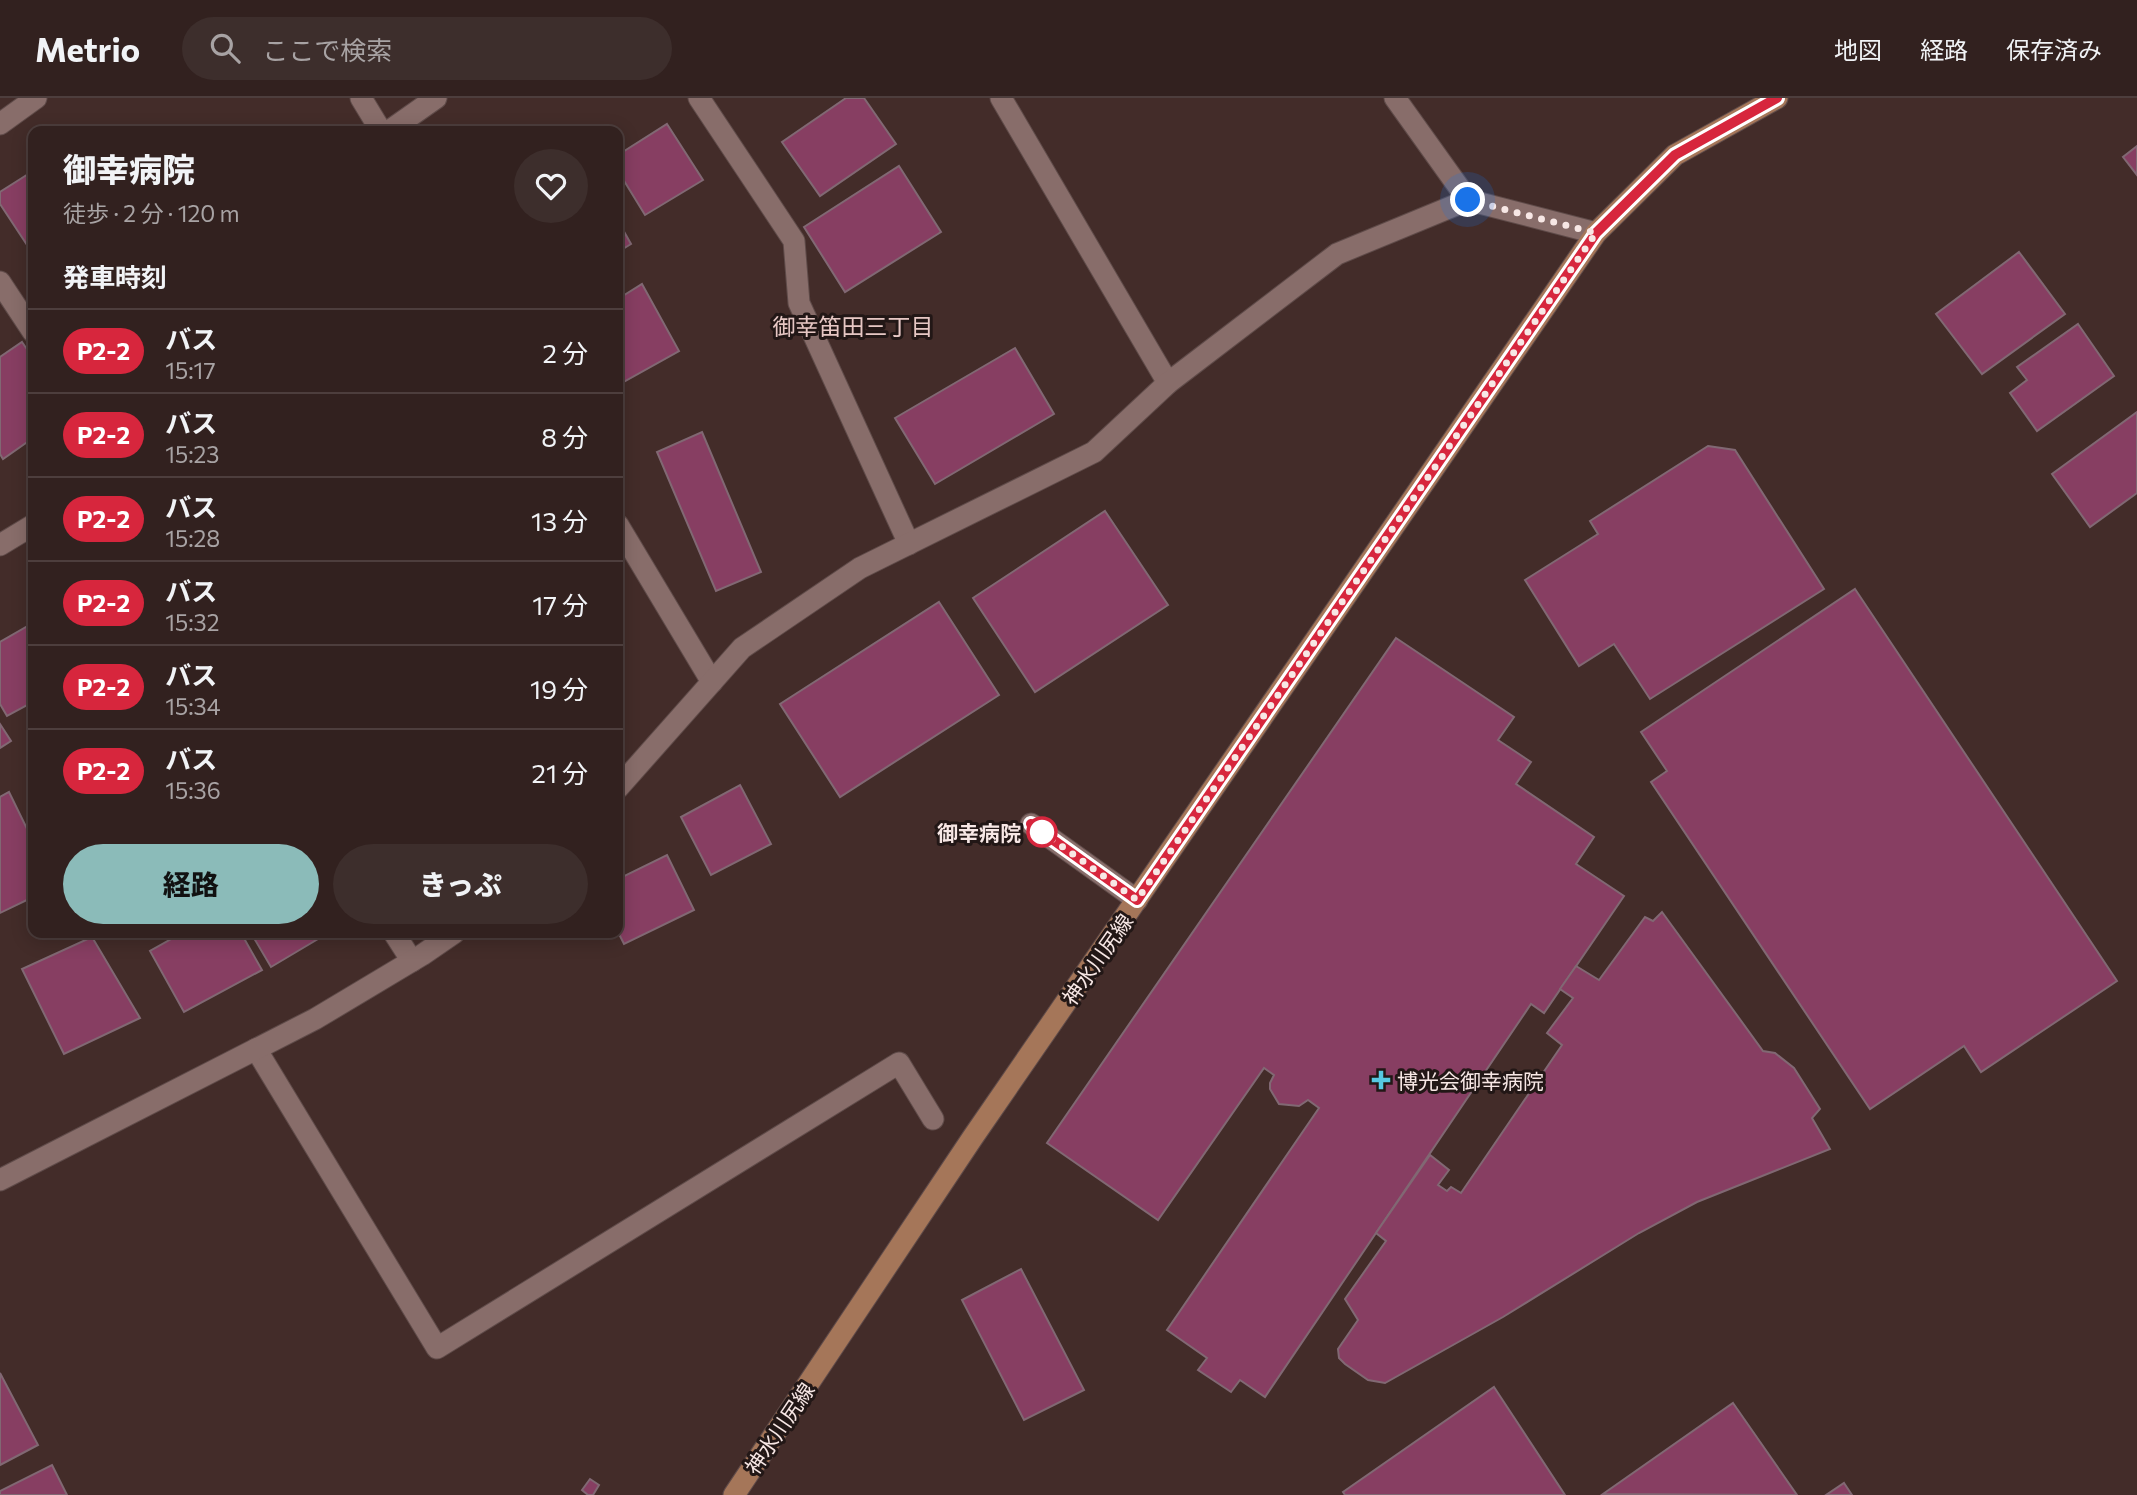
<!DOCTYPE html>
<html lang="ja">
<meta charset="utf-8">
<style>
:root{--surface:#32211f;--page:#3d2e2c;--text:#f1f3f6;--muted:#a8a3a4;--line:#4d3e3d;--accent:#8bbbb9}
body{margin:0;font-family:Commissioner,"Noto Sans JP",sans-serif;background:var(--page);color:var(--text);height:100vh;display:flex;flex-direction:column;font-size:26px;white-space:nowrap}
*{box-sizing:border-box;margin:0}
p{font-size:23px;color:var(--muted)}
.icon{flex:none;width:38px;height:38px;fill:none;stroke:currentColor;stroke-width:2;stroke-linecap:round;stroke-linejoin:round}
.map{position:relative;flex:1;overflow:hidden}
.details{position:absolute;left:28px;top:28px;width:595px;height:812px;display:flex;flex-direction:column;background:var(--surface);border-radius:14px;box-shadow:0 4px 18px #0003,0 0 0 2px var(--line)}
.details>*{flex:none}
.badge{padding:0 14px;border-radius:23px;font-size:24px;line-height:46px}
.you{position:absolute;width:35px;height:35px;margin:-18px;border:5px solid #fff;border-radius:50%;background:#1a73e8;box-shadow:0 0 0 10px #1a73e833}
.map>.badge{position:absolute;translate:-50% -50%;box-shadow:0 0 0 4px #fff}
h2{padding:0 35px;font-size:26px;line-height:63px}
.round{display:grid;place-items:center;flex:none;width:74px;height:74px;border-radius:37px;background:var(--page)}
.headline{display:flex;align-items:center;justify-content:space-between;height:119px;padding:0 35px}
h1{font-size:33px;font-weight:800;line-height:52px}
.button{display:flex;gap:14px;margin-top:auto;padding:14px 35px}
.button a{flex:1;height:80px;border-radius:42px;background:var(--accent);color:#111;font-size:28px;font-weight:800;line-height:80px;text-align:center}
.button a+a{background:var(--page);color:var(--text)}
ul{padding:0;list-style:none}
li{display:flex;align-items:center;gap:21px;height:84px;padding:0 35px;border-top:2px solid var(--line)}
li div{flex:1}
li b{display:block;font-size:26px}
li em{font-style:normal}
li .badge{min-width:77px;font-weight:700;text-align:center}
header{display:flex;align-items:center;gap:42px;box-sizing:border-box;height:98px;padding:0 35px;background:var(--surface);border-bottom:2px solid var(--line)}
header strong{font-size:33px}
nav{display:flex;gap:38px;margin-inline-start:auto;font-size:24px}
.search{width:490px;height:63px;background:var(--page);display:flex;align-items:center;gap:18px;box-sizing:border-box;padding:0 24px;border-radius:38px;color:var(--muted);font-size:26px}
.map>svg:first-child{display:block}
</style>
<header>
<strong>Metrio</strong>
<div class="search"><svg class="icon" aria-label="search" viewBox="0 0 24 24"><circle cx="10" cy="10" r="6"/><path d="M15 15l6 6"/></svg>ここで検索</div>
<nav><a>地図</a><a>経路</a><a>保存済み</a></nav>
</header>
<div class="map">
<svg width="2137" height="1397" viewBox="0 0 2137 1397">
<rect width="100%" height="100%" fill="#432c29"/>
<!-- building -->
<g fill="#873e62" stroke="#816873" stroke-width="2">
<polygon points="846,0 864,0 896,46 820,98 782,44"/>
<polygon points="667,26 703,82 645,117 618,73 618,57"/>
<polygon points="2137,48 2137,77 2123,59"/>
<polygon points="899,68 941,134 845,194 804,129"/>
<polygon points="33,73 33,152 31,153 0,106 0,94"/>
<polygon points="618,123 631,146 618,154"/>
<polygon points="2019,154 2065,216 1982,276 1936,216"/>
<polygon points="642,186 679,253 618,287 618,201"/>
<polygon points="2078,226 2114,278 2037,333 2010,295 2027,282 2017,269"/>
<polygon points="22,244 33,260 33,340 3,361 0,356 0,259"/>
<polygon points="1015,250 1054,316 935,386 895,320"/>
<polygon points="2137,314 2137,395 2090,429 2052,376"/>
<polygon points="702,334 761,474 716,493 657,354"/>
<polygon points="1708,348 1735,352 1824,491 1650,601 1614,546 1579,568 1525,482 1598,436 1590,423"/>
<polygon points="1105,413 1168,507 1035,594 973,500"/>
<polygon points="1855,491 2117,883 1981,974 1964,948 1870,1011 1651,684 1667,673 1641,634"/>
<polygon points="939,504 999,597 840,699 780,606"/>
<polygon points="33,525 33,604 7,618 0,606 0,544"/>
<polygon points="1396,540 1514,619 1498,642 1531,664 1516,686 1594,739 1576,766 1624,798 1544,915 1531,906 1265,1299 1240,1282 1231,1294 1198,1272 1207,1260 1167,1232 1319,1010 1308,1002 1299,1008 1279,1006 1270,991 1270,985 1274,977 1264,970 1158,1122 1047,1045"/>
<polygon points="0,626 11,643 0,650"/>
<polygon points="740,687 771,746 711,777 681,719"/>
<polygon points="9,694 33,743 33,799 0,815 0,699"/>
<polygon points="667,757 694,812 624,846 618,834 618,781"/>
<polygon points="1662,814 1763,953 1775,955 1794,970 1820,1011 1812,1020 1830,1051 1697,1104 1639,1135 1503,1219 1385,1285 1368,1282 1345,1266 1339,1260 1338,1251 1358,1222 1345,1201 1386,1143 1376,1135 1430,1057 1449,1072 1438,1087 1447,1093 1451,1089 1461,1095 1562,947 1547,935 1573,900 1560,891 1576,868 1599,882 1645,819 1653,823"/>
<polygon points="182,835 241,835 262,872 184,914 150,853"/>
<polygon points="251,835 328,835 271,869"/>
<polygon points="92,839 140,920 64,956 22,871"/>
<polygon points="1021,1171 1084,1292 1024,1322 962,1202"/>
<polygon points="0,1275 38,1347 0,1367"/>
<polygon points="1494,1289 1565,1397 1345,1397 1343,1394"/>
<polygon points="1733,1305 1797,1397 1603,1396"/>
<polygon points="52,1367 67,1397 0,1397 0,1393"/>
<polygon points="590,1381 599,1387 593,1397 588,1397 582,1392"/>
<polygon points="1844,1385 1852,1397 1826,1397"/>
</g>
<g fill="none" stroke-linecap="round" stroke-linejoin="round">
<defs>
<polyline id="lane" points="1031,726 1137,802"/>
<g id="street">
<polyline points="361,0 381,33"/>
<polyline points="699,0 794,143 799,205 909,446"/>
<polyline points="1001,0 1168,285"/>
<polyline points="1395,0 1468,102"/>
<polyline points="0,26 36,0"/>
<polyline points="389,33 436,0"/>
<polyline points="0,184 33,234"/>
<polyline points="618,427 712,584"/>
<polyline points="0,447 33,427"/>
<polyline points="618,690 742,550 860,470 1094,354 1168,285 1337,156 1468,102 1596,135"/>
<polyline points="394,835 412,863"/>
<polyline points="256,951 437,1250 899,965 933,1021"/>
<polyline points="0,1082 315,921 422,857 454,835"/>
</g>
<polyline id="secondary" points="734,1397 973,1039 1596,135 1675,57 1777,0"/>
</defs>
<!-- lane casing -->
<use href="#lane" stroke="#5f4b49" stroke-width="23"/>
<!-- street casing -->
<use href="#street" stroke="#5f4b49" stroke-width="23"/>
<!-- secondary casing -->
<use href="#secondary" stroke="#5f4b49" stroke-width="23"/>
<!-- lane -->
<use href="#lane" stroke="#886d6a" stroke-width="21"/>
<!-- street -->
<use href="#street" stroke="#886d6a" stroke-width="21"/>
<!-- secondary -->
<use href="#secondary" stroke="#a57659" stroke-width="21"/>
</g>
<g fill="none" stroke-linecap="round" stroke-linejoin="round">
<defs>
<polyline id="line" points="1031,726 1137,802 1596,135 1675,57 1777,0"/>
</defs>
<!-- line casing -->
<use href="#line" stroke="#fff" stroke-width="16"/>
<!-- line -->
<use href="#line" stroke="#d7263d" stroke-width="10"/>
<!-- walk -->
<polyline stroke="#f7e7e5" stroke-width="7" stroke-dasharray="0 12.6" points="1042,734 1137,802 1596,135 1468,102"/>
</g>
<!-- markers -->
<circle fill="#fff" stroke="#d7263d" stroke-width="3.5" cx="1042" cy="734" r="14"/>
<path fill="#57c9e2" stroke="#221716" stroke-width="2.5" d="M1377.5 971.5h7v7h7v7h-7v7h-7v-7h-7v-7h7z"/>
<g text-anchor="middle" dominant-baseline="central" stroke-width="6" stroke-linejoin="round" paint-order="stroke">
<!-- stop labels -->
<g font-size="21" font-weight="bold" fill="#f7e7e5" stroke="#221716" text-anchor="end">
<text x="1021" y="734">御幸病院</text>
</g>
<!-- street labels -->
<g font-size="21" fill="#f7e7e5" stroke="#221716">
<text transform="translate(1097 861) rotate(-55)">神水川尻線</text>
<text transform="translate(779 1330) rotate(-56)">神水川尻線</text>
</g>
<!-- poi labels -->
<g font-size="21" fill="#f7e7e5" stroke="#221716" text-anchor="start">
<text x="1397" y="982">博光会御幸病院</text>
</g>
<!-- neighbourhood labels -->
<g font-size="23" fill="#e6c7c4" stroke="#221716">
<text x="853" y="228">御幸笛田三丁目</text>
</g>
</g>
</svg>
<div class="you" style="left:1468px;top:102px"></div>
<section class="details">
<div class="headline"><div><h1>御幸病院</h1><p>徒歩 · 2 分 · 120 m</p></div><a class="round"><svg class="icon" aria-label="heart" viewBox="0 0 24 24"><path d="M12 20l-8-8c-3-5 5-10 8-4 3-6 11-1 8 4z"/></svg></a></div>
<h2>発車時刻</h2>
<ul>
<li><span class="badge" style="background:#d7263d;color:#fff">P2-2</span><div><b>バス</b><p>15:17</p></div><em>2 分</em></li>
<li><span class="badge" style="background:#d7263d;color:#fff">P2-2</span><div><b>バス</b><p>15:23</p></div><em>8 分</em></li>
<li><span class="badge" style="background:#d7263d;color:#fff">P2-2</span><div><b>バス</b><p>15:28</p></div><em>13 分</em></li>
<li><span class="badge" style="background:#d7263d;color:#fff">P2-2</span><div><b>バス</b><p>15:32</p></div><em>17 分</em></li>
<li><span class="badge" style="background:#d7263d;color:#fff">P2-2</span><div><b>バス</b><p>15:34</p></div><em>19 分</em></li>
<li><span class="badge" style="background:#d7263d;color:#fff">P2-2</span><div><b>バス</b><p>15:36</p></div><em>21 分</em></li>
</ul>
<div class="button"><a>経路</a><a>きっぷ</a></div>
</section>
</div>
